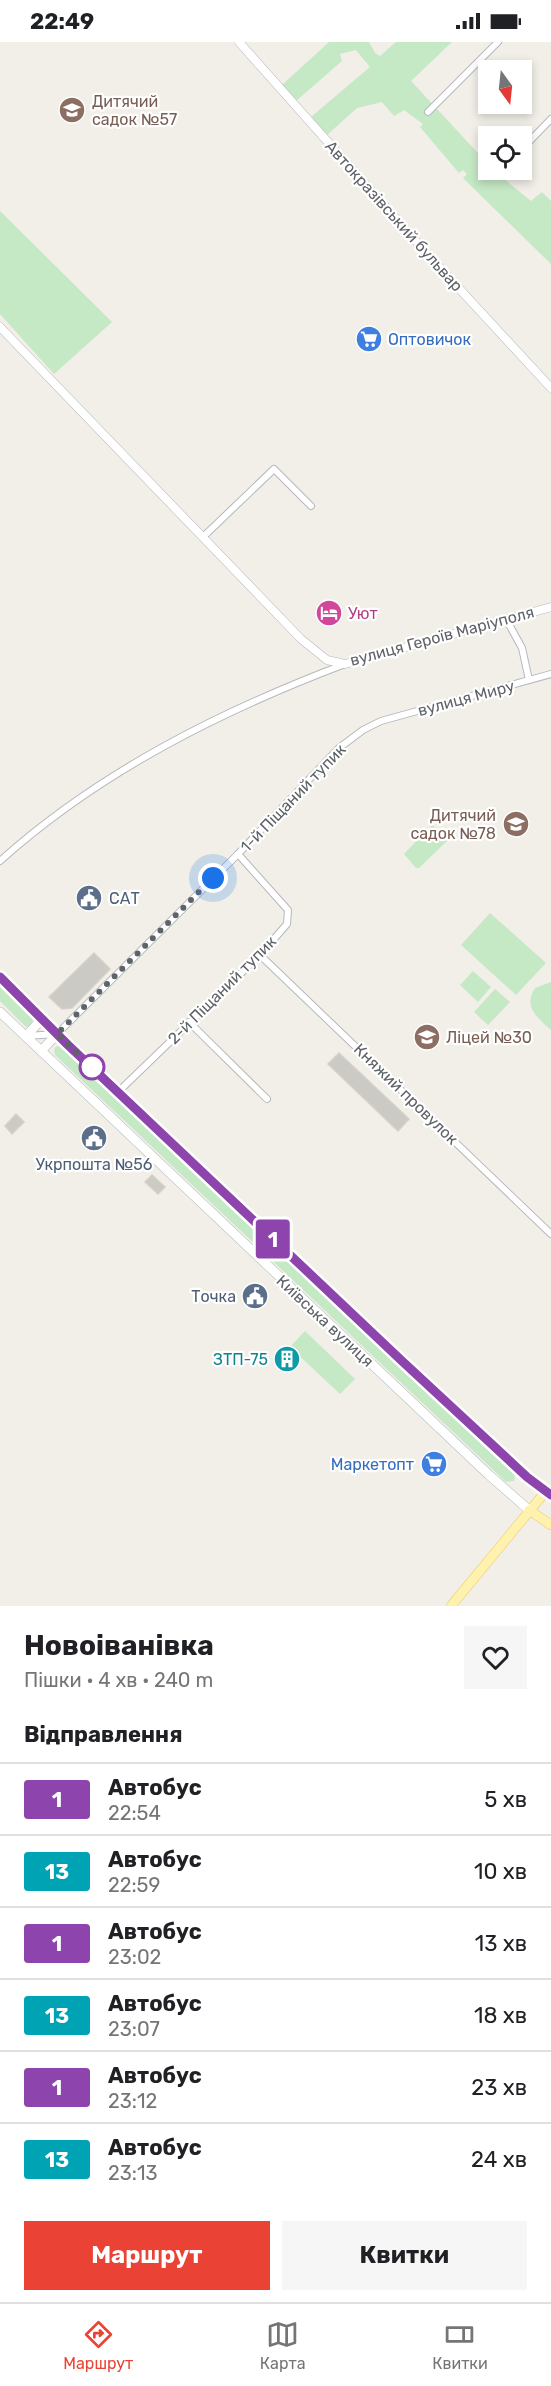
<!DOCTYPE html>
<html lang="uk">
<meta charset="utf-8">
<style>
:root{--surface:#fff;--page:#f6f6f6;--text:#202124;--muted:#757577;--line:#e0e0e0;--accent:#ea4335}
body{margin:0;font-family:Rubik,sans-serif;background:var(--page);color:var(--text);height:100vh;display:flex;flex-direction:column;font-size:22px;white-space:nowrap}
*{box-sizing:border-box;margin:0}
p{font-size:20px;color:var(--muted)}
.icon{flex:none;width:33px;height:33px;fill:none;stroke:currentColor;stroke-width:2;stroke-linecap:round;stroke-linejoin:round}
.map{position:relative;height:1564px;overflow:hidden}
.sheet{display:flex;flex-direction:column;background:var(--surface);flex:1}
.sheet>*{flex:none}
.badge{padding:0 12px;border-radius:4px;font-size:21px;line-height:39px}
.needle{width:39px;rotate:165deg}
.controls{position:absolute;left:478px;top:18px;display:grid;gap:12px}
.controls a{display:grid;place-items:center;width:54px;height:54px;border-radius:0px;background:var(--surface);box-shadow:0 3px 9px #0003;font-size:30px}
.you{position:absolute;width:30px;height:30px;margin:-15px;border:4px solid #fff;border-radius:50%;background:#1a73e8;box-shadow:0 0 0 9px #1a73e833}
.map>.badge{position:absolute;translate:-50% -50%;box-shadow:0 0 0 3px #fff}
h2{padding:0 24px;font-size:22px;line-height:54px}
.round{display:grid;place-items:center;flex:none;width:63px;height:63px;border-radius:0px;background:var(--page)}
.head{display:flex;align-items:center;justify-content:space-between;height:102px;padding:0 24px}
h1{font-size:28px;font-weight:700;line-height:45px}
.primary-button{display:flex;gap:12px;margin-top:auto;padding:12px 24px}
.primary-button a{flex:1;height:69px;border-radius:0px;background:var(--accent);color:#fff;font-size:24px;font-weight:700;line-height:69px;text-align:center}
.primary-button a+a{background:var(--page);color:var(--text)}
ul{padding:0;list-style:none}
li{display:flex;align-items:center;gap:18px;height:72px;padding:0 24px;border-top:2px solid var(--line)}
li div{flex:1}
li b{display:block;font-size:22px}
li em{font-style:normal}
li .badge{min-width:66px;font-weight:700;text-align:center}
.status{display:flex;justify-content:space-between;align-items:center;height:42px;padding:0 30px;background:var(--surface);direction:ltr}
.status svg{height:16px;fill:currentColor}
.tabs{display:flex;justify-content:space-around;align-items:center;height:84px;border-top:2px solid var(--line);background:var(--surface);font-size:16px;color:var(--muted)}
.tabs a{display:grid;justify-items:center;gap:3px}
.tabs .on{color:var(--accent)}
.map>svg:first-child{display:block}
</style>
<div class="status"><b>22:49</b><svg viewBox="0 0 49 12"><path d="M0 12V9h3v3zM5 12V6h3v6zM10 12V3h3v9zM15 12V0h3v12zM26 1h20v11H26zM47 4h2v5h-2z"/></svg></div>
<div class="map">
<svg width="551" height="1564" viewBox="0 0 551 1564">
<rect width="100%" height="100%" fill="#f1efe8"/>
<!-- green -->
<g fill="#c5e8c5">
<polygon points="329,0 369,0 375,11 380,14 396,0 452,0 411,39 489,123 489,128 493,128 531,159 542,150 551,159 551,222 463,136 467,132 463,128 459,131 420,85 423,82 404,68 394,74 382,60 357,66 327,93 311,75 370,25 356,8 340,12 342,19 296,59 282,43"/>
<polygon points="0,169 112,280 54,332 0,272"/>
<polygon points="432,783 448,795 448,798 419,826 416,826 404,812"/>
<polygon points="490,871 546,921 516,953 461,903"/>
<polygon points="473,929 491,945 478,960 460,943"/>
<path d="M 551,940 L 551,988 C 537,975 523,965 535,946 Z"/>
<polygon points="0,942 34,976 29,985 25,984 0,959"/>
<polygon points="495,947 510,960 488,983 474,970"/>
<polygon points="57,1004 64,1005 515,1432 514,1439 506,1440 55,1013 54,1007"/>
<polygon points="305,1289 355,1337 340,1352 290,1305"/>
</g>
<!-- building -->
<g fill="#cccac5" stroke="#d6d1c6" stroke-width="1.5">
<polygon points="94,911 110,927 72,966 62,967 49,955"/>
<polygon points="339,1011 409,1077 398,1089 328,1022"/>
<polygon points="16,1072 24,1080 12,1092 5,1084"/>
<polygon points="152,1133 165,1145 158,1152 145,1140"/>
</g>
<g fill="none" stroke-linecap="round" stroke-linejoin="round">
<defs>
<g id="minor">
<polyline points="428,70 498,0"/>
<polyline points="522,107 551,77"/>
<polyline points="203,495 274,427 311,464"/>
<polyline points="506,577 522,606 529,638"/>
<path d="M 0,819 C 99,730 221,669 345,622"/>
<polyline points="260,913 551,1192"/>
<polyline points="189,980 267,1057"/>
<polyline points="26,994 57,992 238,812 339,706 363,688 381,679 551,632"/>
<polyline points="118,1050 260,913 287,882 288,868 238,812"/>
</g>
<g id="tertiary">
<polyline points="239,0 431,216 551,346"/>
<polyline points="0,285 301,597 327,618 345,622 551,565"/>
</g>
<g id="secondary">
<path d="M 0,935 C 174,1104 350,1270 527,1435 L 546,1449"/>
<polyline points="0,970 489,1433 529,1468"/>
<polyline points="26,994 42,977"/>
<polyline points="41,1009 57,992"/>
</g>
<g id="primary">
<polyline points="529,1468 551,1483"/>
<polyline points="451,1564 546,1449 551,1453"/>
</g>
</defs>
<!-- minor casing -->
<use href="#minor" stroke="#b5b8bc" stroke-width="8"/>
<!-- tertiary casing -->
<use href="#tertiary" stroke="#b5b8bc" stroke-width="9"/>
<!-- secondary casing -->
<use href="#secondary" stroke="#b6babf" stroke-width="10"/>
<!-- primary casing -->
<use href="#primary" stroke="#f2c960" stroke-width="10"/>
<!-- minor -->
<use href="#minor" stroke="#fff" stroke-width="6"/>
<!-- tertiary -->
<use href="#tertiary" stroke="#fff" stroke-width="8"/>
<!-- secondary -->
<use href="#secondary" stroke="#fff" stroke-width="9"/>
<!-- primary -->
<use href="#primary" stroke="#fff2af" stroke-width="9"/>
</g>
<g fill="none" stroke-linecap="round" stroke-linejoin="round">
<defs>
<polyline id="line" points="0,935 68,1003 402,1319 527,1435 551,1453"/>
</defs>
<!-- line casing -->
<use href="#line" stroke="#fff" stroke-width="14"/>
<!-- line -->
<use href="#line" stroke="#8e44ad" stroke-width="9"/>
<!-- walk -->
<polyline stroke="#5f6368" stroke-width="6" stroke-dasharray="0 10.8" points="92,1025 57,992 213,836"/>
</g>
<!-- icons -->
<defs>
<symbol id="school-disc" viewBox="-11 -11 22 22"><circle r="9.5" fill="#8d6e63" stroke="#fff"/><path d="M0-5L7-2L0 1L-7-2ZM-4 1L0 2.5L4 1V4Q0 6-4 4Z" fill="#fff"/></symbol>
<symbol id="supermarket-disc" viewBox="-11 -11 22 22"><circle r="9.5" fill="#3f7fe0" stroke="#fff"/><path d="M-6-5.5h2.5l.6 2H6L4.5 2H-2.5L-4.4-4H-6ZM-1.5 3.2a1.3 1.3 0 1 0 .1 0ZM3 3.2a1.3 1.3 0 1 0 .1 0Z" fill="#fff"/></symbol>
<symbol id="hotel-disc" viewBox="-11 -11 22 22"><circle r="9.5" fill="#d1479c" stroke="#fff"/><path d="M-6-4.5h1.5V1H6V5H4.5V3h-9V5H-6ZM-4 0a1.8 1.8 0 1 1 3.6 0ZM.5 0V-2.5h3Q6-2.5 6 0Z" fill="#fff"/></symbol>
<symbol id="civic-disc" viewBox="-11 -11 22 22"><circle r="9.5" fill="#5c6f8a" stroke="#fff"/><path d="M-.6-6.5H3V-4.5H.6V-3L4-1V1h2V6H-6V1h2V-1L-.6-3ZM-1.2 2.5V6h2.4V2.5Z" fill="#fff"/></symbol>
<symbol id="building-disc" viewBox="-11 -11 22 22"><circle r="9.5" fill="#0f9aa8" stroke="#fff"/><path d="M-4-6H4V6H1V3H-1V6H-4ZM-2.5-4.3h1.7v1.8h-1.7ZM.8-4.3h1.7v1.8H.8ZM-2.5-1h1.7V.8h-1.7ZM.8-1h1.7V.8H.8Z" fill="#fff"/></symbol>
</defs>
<g fill-rule="evenodd">
<use href="#school-disc" x="57" y="53" width="30" height="30"/>
<use href="#supermarket-disc" x="354" y="282" width="30" height="30"/>
<use href="#hotel-disc" x="314" y="556" width="30" height="30"/>
<use href="#school-disc" x="501" y="767" width="30" height="30"/>
<use href="#civic-disc" x="74" y="841" width="30" height="30"/>
<use href="#school-disc" x="412" y="980" width="30" height="30"/>
<use href="#civic-disc" x="79" y="1081" width="30" height="30"/>
<use href="#civic-disc" x="240" y="1239" width="30" height="30"/>
<use href="#building-disc" x="272" y="1302" width="30" height="30"/>
<use href="#supermarket-disc" x="419" y="1407" width="30" height="30"/>
</g>
<!-- markers -->
<circle fill="#fff" stroke="#8e44ad" stroke-width="3" cx="92" cy="1025" r="12"/>
<g text-anchor="middle" dominant-baseline="central" stroke-width="4.5" stroke-linejoin="round" paint-order="stroke">
<!-- education labels -->
<g font-size="16" fill="#785e54" stroke="#fff" text-anchor="start">
<text x="92" y="59">Дитячий<tspan x="92" dy="18">садок №57</tspan></text>
<text x="496" y="773" text-anchor="end">Дитячий<tspan x="496" dy="18">садок №78</tspan></text>
<text x="446" y="995">Ліцей №30</text>
</g>
<!-- street labels -->
<g font-size="16" fill="#5f6368" stroke="#fff">
<text transform="translate(394 174) rotate(48)">Автокразівський бульвар</text>
<text transform="translate(442 594) rotate(-15)">вулиця Героїв Маріуполя</text>
<text transform="translate(466 656) rotate(-15)">вулиця Миру</text>
<text transform="translate(293 756) rotate(-46)">1-й Піщаний тупик</text>
<text transform="translate(222 948) rotate(-45)">2-й Піщаний тупик</text>
<text transform="translate(406 1052) rotate(44)">Княжий провулок</text>
<text transform="translate(325 1279) rotate(43)">Київська вулиця</text>
</g>
<!-- shop labels -->
<g font-size="16" fill="#366cbe" stroke="#fff" text-anchor="start">
<text x="388" y="297">Оптовичок</text>
<text x="414" y="1422" text-anchor="end">Маркетопт</text>
</g>
<!-- hotel labels -->
<g font-size="16" fill="#b23c85" stroke="#fff" text-anchor="start">
<text x="348" y="571">Уют</text>
</g>
<!-- service labels -->
<g font-size="16" fill="#4e5e75" stroke="#fff" text-anchor="start">
<text x="109" y="856">САТ</text>
<text x="94" y="1122" text-anchor="middle">Укрпошта №56</text>
<text x="236" y="1254" text-anchor="end">Точка</text>
</g>
<!-- culture labels -->
<g font-size="16" fill="#0d838f" stroke="#fff" text-anchor="end">
<text x="268" y="1317">ЗТП-75</text>
</g>
</g>
</svg>
<div class="controls">
<a><svg class="needle" viewBox="-14 -14 28 28"><path d="M0-13l5 13h-10z" fill="#e53935"/><path d="M0 13l5-13h-10z" fill="#757577"/></svg></a>
<a><svg class="icon" aria-label="locate" viewBox="0 0 24 24"><circle cx="12" cy="12" r="6"/><path d="M12 2v4M12 18v4M2 12h4M18 12h4"/></svg></a>
</div>
<div class="you" style="left:213px;top:836px"></div>
<b class="badge" style="left:273px;top:1197px;background:#8e44ad;color:#fff">1</b>
</div>
<section class="sheet">
<div class="head"><div><h1>Новоіванівка</h1><p>Пішки · 4 хв · 240 m</p></div><a class="round"><svg class="icon" aria-label="heart" viewBox="0 0 24 24"><path d="M12 20l-8-8c-3-5 5-10 8-4 3-6 11-1 8 4z"/></svg></a></div>
<h2>Відправлення</h2>
<ul>
<li><span class="badge" style="background:#8e44ad;color:#fff">1</span><div><b>Автобус</b><p>22:54</p></div><em>5 хв</em></li>
<li><span class="badge" style="background:#00a3b4;color:#fff">13</span><div><b>Автобус</b><p>22:59</p></div><em>10 хв</em></li>
<li><span class="badge" style="background:#8e44ad;color:#fff">1</span><div><b>Автобус</b><p>23:02</p></div><em>13 хв</em></li>
<li><span class="badge" style="background:#00a3b4;color:#fff">13</span><div><b>Автобус</b><p>23:07</p></div><em>18 хв</em></li>
<li><span class="badge" style="background:#8e44ad;color:#fff">1</span><div><b>Автобус</b><p>23:12</p></div><em>23 хв</em></li>
<li><span class="badge" style="background:#00a3b4;color:#fff">13</span><div><b>Автобус</b><p>23:13</p></div><em>24 хв</em></li>
</ul>
<div class="primary-button"><a>Маршрут</a><a>Квитки</a></div>
</section>
<nav class="tabs">
<a class="on"><svg class="icon" aria-label="directions" viewBox="0 0 24 24"><path d="M12 3l9 9-9 9-9-9zM9 14v-3h6M13 9l2 2-2 2"/></svg>Маршрут</a>
<a><svg class="icon" aria-label="map" viewBox="0 0 24 24"><path d="M3 6l6-2 6 2 6-2v14l-6 2-6-2-6 2zM9 4v14M15 6v14"/></svg>Карта</a>
<a><svg class="icon" aria-label="tickets" viewBox="0 0 24 24"><path d="M3 7h18v10H3zM15 7v10"/></svg>Квитки</a>
</nav>
